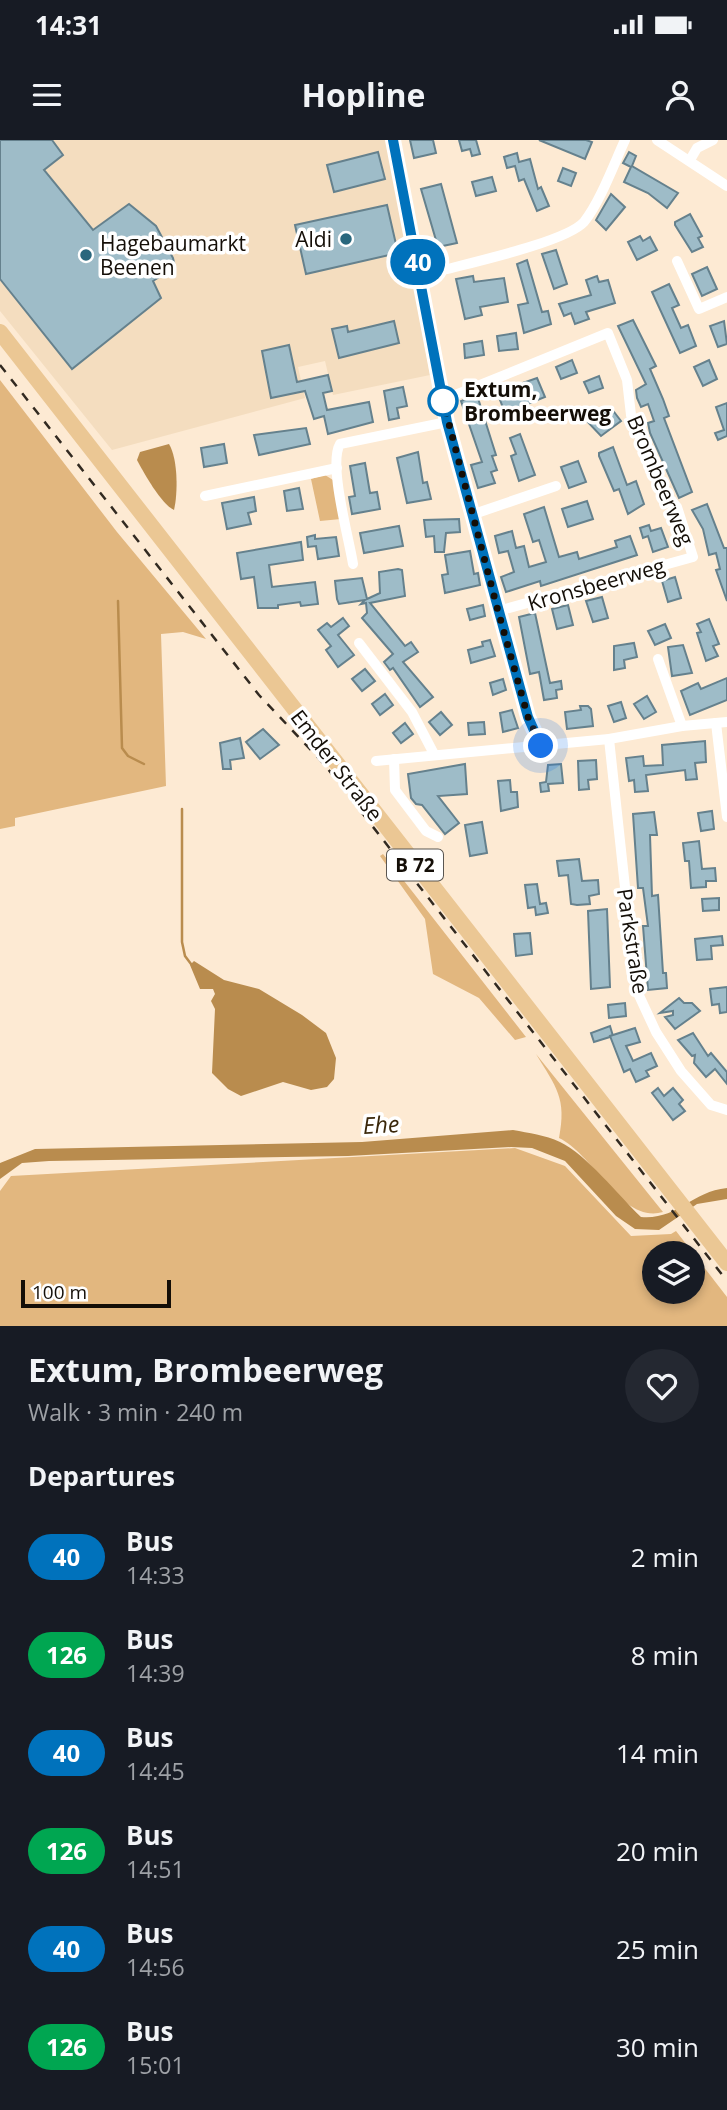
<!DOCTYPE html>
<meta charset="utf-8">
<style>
:root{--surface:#171b24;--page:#242831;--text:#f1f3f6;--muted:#9ea1a6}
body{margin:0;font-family:"Open Sans",sans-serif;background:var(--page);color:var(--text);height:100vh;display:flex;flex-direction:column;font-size:26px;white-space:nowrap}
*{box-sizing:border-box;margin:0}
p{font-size:23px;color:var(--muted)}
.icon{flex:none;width:38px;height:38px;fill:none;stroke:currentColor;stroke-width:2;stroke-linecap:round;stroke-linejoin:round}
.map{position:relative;height:1186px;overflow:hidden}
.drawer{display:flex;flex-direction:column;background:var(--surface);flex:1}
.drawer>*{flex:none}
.badge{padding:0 14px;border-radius:23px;font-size:24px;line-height:46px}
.fabs{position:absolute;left:642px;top:1101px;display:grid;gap:14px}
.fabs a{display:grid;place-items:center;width:63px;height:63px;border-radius:50%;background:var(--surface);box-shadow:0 4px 10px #0003;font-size:35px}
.scale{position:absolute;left:21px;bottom:18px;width:150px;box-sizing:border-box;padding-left:7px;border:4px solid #140e07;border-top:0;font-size:19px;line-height:24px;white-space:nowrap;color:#140e07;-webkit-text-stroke:5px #fff;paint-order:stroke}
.you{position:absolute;width:35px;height:35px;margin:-18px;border:5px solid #fff;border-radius:50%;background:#1a73e8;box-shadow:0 0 0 10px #1a73e833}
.map>.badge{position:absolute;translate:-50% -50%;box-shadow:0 0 0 4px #fff}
h2{padding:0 28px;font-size:26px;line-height:63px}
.round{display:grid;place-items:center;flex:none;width:74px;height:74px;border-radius:37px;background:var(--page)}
.summary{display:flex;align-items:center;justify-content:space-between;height:119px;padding:0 28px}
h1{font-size:33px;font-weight:700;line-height:52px}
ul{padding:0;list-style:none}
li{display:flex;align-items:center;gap:21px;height:98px;padding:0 28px}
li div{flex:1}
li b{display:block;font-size:26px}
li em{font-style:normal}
li .badge{min-width:77px;font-weight:700;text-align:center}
.status{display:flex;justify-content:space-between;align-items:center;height:49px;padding:0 35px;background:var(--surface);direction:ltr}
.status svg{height:19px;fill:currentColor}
header{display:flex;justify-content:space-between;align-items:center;height:91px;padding:0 28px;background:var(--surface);font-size:32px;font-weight:700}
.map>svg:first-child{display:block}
</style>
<div class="status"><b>14:31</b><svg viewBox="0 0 49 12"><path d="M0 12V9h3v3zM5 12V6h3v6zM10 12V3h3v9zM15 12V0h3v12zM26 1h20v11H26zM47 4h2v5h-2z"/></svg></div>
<header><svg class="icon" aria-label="menu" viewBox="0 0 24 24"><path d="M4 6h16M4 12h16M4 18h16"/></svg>Hopline<svg class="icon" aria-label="person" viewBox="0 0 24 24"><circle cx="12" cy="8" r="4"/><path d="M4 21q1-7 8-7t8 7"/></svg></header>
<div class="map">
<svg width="727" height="1186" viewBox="0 0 727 1186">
<rect width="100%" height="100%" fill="#fdead3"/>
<!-- built -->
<polygon fill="#f4ddbf" points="0,0 387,0 430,235 333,255 325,221 298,227 305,258 112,310 0,171"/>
<!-- green -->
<g fill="#e2b77f">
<polygon points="0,240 117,392 206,499 183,492 161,494 166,646 15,678 15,686 0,689"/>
<polygon points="325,335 333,340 341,379 320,381 311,339"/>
<polygon points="383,714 526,897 515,900 479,858 433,834 425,779 380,716"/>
<path d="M 536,914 L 663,1072 C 621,1084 595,1015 559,998 C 567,958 556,947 536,914 Z"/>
<polygon points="515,1008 565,1026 631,1096 671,1094 676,1091 693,1113 654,1113 654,1152 693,1152 693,1113 727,1157 727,1186 0,1186 0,1051 11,1036"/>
</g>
<!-- water -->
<g fill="#b98c4e">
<path d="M 169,304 C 178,319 178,353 174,370 C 161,364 144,333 137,320 L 140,312 Z"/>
<polygon points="194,821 224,840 259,849 302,875 326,893 336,918 334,939 327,947 311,950 283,942 241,956 228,949 212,933 215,869 211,861 215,854 213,849 200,849 190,825"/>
<path d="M 513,990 C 529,993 545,995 560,1002 C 587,1015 618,1055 641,1077 C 678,1080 690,1052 727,1048 L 727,1059 L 697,1064 L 659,1090 L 635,1089 L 616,1076 L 565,1021 L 532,1008 L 511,1007 L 348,1016 L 49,1021 L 22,1023 L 0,1039 L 0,1023 L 35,1009 L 362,1002 Z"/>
</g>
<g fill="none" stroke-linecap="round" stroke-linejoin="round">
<!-- stream -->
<g stroke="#b98c4e" stroke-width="2.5">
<polyline points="118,461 122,608 128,616 144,624"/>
<polyline points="182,669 182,802 185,816 191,824"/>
</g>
</g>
<!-- building -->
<g fill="#9ebcc8" stroke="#65818d" stroke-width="2">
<polygon points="0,0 52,0 63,15 44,30 93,90 129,64 156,86 173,118 175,127 153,141 161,158 72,229 0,139"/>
<polygon points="410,0 433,0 436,13 414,18"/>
<polygon points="459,0 476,0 480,14 472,16 470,9 462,11"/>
<polygon points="539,0 586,0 592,2 585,19"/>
<polygon points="378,12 385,39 334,52 327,25"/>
<polygon points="629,12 636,16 632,26 678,53 667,68 648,53 624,42 631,27 623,23"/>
<polygon points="517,13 519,22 530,19 538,49 541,47 549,66 537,71 524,39 519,41 515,26 507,28 504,17"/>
<polygon points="563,28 576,33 571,46 558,41"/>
<polygon points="492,37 496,51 476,56 472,42"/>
<polygon points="441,44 457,103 438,107 421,49"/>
<polygon points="611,54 625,67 606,90 596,80"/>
<polygon points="387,65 398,113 306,134 295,85"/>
<polygon points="690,74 702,96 698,98 703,107 692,112 675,85 675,82"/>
<polygon points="640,96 643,101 650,97 657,110 637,120 628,102"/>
<polygon points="556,110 567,144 554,149 542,114"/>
<polygon points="527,120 542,172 548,171 551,184 524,193 518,165 528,163 517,124"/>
<polygon points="707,127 717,149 702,156 692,134"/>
<polygon points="473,136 474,142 504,138 508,162 480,167 482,175 465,179 456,139"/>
<polygon points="597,136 599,142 608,140 615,163 586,172 589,179 575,184 571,173 564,176 559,164 591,155 586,140"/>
<polygon points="669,144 679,165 672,168 681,188 688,185 696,206 680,213 652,152"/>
<polygon points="633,180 656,226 650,229 663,259 669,276 664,278 692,352 679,358 650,293 648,283 654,281 648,264 641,267 637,258 636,250 646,244 618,186"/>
<polygon points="394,181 399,203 339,218 332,189 347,186 348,192"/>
<polygon points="724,181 727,204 718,207 710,186"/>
<polygon points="516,193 518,209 499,211 497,196"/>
<polygon points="482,201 484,215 465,218 464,204"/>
<polygon points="289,205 297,242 328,235 332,251 323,253 327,270 369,262 373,282 328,294 324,276 314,279 305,251 271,258 262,211"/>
<polygon points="572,220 577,233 561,239 556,227"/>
<polygon points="709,220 717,239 703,246 694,227"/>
<polygon points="599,236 603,248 589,253 584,242"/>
<polygon points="537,238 545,257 505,273 497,252"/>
<polygon points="403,247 407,266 397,268 399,278 389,280 384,251"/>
<polygon points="477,255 496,315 492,316 497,330 491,332 495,343 478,348 471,325 482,322 461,261"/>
<polygon points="727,263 727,296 718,300 715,293 724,290 716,267"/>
<polygon points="611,268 621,281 601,296 582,276 592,269 598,278"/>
<polygon points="306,288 310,304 259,315 254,295"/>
<polygon points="520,294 535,335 519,341 511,316 516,314 510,298"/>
<polygon points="224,304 227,323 204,327 201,308"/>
<polygon points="613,307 627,345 636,341 644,364 628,374 619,349 614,351 599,316 599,313"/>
<polygon points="418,312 423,343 427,342 431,359 407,363 397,318"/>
<polygon points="578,321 586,342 569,348 561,327"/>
<polygon points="365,323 370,353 377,352 380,369 352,374 349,357 355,356 350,326"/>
<polygon points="299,348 303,369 287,371 284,351"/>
<polygon points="254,357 256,371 248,373 251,384 227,389 222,363"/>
<polygon points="587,361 593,379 568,387 562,369"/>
<polygon points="707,364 724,408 727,408 727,461 716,430 720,429 716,413 709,415 703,389 692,370"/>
<polygon points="544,367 559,417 577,412 579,419 617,407 615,401 630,396 637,415 541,446 540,441 506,452 501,437 514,432 508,411 499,413 495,396 512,391 516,408 524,406 529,427 546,422 539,400 533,402 524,374"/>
<polygon points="459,379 460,392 446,393 444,412 435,412 434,396 426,397 424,380"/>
<polygon points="649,385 651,391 661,388 668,407 653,412 648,396 643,398 640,388"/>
<polygon points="399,386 403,406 364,413 360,393"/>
<polygon points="315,395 315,399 336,397 339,416 318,419 316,406 308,407 307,397"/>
<polygon points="301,402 303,420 269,425 272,447 315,442 318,464 301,466 300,462 278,465 278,468 258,468 254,437 241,439 237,413"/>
<polygon points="470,411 474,434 478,433 480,445 445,453 442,435 448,434 445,415"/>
<polygon points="398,429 402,430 405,456 370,463 405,506 411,502 418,512 403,522 433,557 420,567 393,528 390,530 384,522 393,514 362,478 367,473 366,463 361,464 365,460 339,464 337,459 335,441 362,438 367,459 380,453 379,432"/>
<polygon points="675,437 681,458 668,462 662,441"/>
<polygon points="602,457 608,478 593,482 586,461"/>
<polygon points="483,465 485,476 470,480 467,469"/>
<polygon points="568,465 573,485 557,489 552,469"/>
<polygon points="535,473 550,543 561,541 562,549 556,550 557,558 544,560 539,532 530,534 519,477"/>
<polygon points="343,478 349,486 338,495 354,515 338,527 326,510 331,506 318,490 327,483 331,487"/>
<polygon points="709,479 719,504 713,506 718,516 706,521 697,493 701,492 697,484"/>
<polygon points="665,484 671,498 655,505 648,491"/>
<polygon points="490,500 495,516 471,523 468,510 483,506 482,502"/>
<polygon points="634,503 637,517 624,520 625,528 614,530 614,506"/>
<polygon points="683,505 692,533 672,536 668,507"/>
<polygon points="365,529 375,541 362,551 352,539"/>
<polygon points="727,538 727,560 690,575 681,551 698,543 701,549"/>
<polygon points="503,539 506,550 493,555 490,543"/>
<polygon points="385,554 393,565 380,575 372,564"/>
<polygon points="647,556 656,572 644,579 634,564"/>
<polygon points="621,562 626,578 614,582 608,566"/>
<polygon points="580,566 588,566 591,569 593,586 567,589 565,572 581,570"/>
<polygon points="512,570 518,588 503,592 500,573"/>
<polygon points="441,572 452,585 440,595 429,582"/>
<polygon points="484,582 485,594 469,595 468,583"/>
<polygon points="405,583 413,594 401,603 393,593"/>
<polygon points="263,589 279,605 260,619 246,602"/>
<polygon points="240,598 244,618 230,620 231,629 223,629 220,603"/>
<polygon points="705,601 706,622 695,623 697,639 686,640 685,630 646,635 648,651 635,652 634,640 629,641 626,618 643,616 644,626 663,625 662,605"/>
<polygon points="596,620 597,639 588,640 589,649 579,650 578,621"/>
<polygon points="465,624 467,654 438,656 459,683 445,694 422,665 416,664 411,658 408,634"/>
<polygon points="561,624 563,643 548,644 549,651 541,652 540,643 546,642 548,625"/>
<polygon points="510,640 511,652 517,652 518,667 501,671 498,641"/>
<polygon points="712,671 714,689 701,691 698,673"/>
<polygon points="654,672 657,695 650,695 652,756 658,755 663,833 666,833 667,848 648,850 643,786 648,786 643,748 638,748 633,674"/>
<polygon points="482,682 487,713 470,716 465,685"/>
<polygon points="699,701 702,729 715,728 716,741 706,741 706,747 691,748 689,721 685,721 683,703"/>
<polygon points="579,719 582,741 598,740 599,754 589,756 590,764 577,765 571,764 568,735 559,736 557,721"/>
<polygon points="537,744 540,764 546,763 548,773 536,775 535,767 528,768 525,745"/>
<polygon points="719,758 719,770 703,771 702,759"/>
<polygon points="607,769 610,847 591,849 588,771"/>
<polygon points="530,793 532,814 516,816 514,794"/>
<polygon points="722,796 723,805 711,806 712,819 697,820 695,799"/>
<polygon points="727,847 727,872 720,873 719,864 712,865 710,849"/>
<polygon points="679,858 684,863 692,863 700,871 675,889 665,877 673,875 673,871 660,873"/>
<polygon points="625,863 626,876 609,878 608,865"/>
<polygon points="610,886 613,896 594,902 591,893"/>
<polygon points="635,888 640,902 626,906 633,921 651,913 657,926 646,931 649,936 636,942 630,929 624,932 610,896"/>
<polygon points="693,893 708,916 711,913 727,932 727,944 715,929 706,937 694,923 695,915 692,916 678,900"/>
<polygon points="658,948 664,956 673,948 683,960 679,964 685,971 673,980 652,953"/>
</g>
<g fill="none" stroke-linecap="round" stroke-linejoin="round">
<!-- street -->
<g stroke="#fff" stroke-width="10">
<polyline points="393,0 447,282 528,577 541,606"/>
<polyline points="657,0 727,46"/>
<polyline points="690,20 697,8 713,0"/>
<polyline points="677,121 699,169 727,157"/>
<path d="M 421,136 C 454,126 564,104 584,82 C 600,62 614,24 625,0"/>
<polyline points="443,260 608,193 627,240 631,275 663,351 677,367 693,417 498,471"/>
<polyline points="205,356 337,328"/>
<polyline points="474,374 556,346"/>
<path d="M 353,424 C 349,398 328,324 340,304 L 447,282"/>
<polyline points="359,503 412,572 434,614"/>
<polyline points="658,519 682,586"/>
<polyline points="716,583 727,677"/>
<polyline points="609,599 636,849 656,892 681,931 711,965 727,970"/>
<polyline points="394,619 395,650 426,691 438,697"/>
<polyline points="376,621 609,599 682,586 727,582"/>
</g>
<!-- primary -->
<polyline stroke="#ebc794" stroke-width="16" points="0,192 727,1123"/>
<!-- rail -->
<polyline stroke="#322a21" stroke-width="2.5" stroke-dasharray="9 9" stroke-linecap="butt" points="0,225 259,555 324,624 727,1141"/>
</g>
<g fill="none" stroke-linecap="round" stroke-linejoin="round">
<defs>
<polyline id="line" points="393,0 447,282 528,577 541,606"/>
</defs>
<!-- line casing -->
<use href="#line" stroke="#fff" stroke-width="16"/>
<!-- line -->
<use href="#line" stroke="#0072bc" stroke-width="10"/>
<!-- walk -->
<polyline stroke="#140e07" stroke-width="7" stroke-dasharray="0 12.6" points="443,261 498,471 528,577 541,606"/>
</g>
<!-- markers -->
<g fill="#29677d" stroke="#fff" stroke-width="2.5">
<circle cx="346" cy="99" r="7"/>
<circle cx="86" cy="115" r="7"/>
</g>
<circle fill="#fff" stroke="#0072bc" stroke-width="3.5" cx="443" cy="261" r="14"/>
<g text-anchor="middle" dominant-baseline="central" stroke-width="7" stroke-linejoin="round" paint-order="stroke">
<!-- shield labels -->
<rect fill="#fff" stroke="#5a5651" stroke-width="2" x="387" y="709.5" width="56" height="31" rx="5"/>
<g font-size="19" font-weight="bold" fill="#140e07">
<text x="415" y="725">B 72</text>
</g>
<!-- poi labels -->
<g font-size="21" fill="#140e07" stroke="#fff" text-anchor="end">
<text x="332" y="99">Aldi</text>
<text x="100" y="103" text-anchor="start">Hagebaumarkt<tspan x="100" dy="24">Beenen</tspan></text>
</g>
<!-- stop labels -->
<g font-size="21" font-weight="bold" fill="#140e07" stroke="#fff" text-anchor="start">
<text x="464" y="249">Extum,<tspan x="464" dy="24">Brombeerweg</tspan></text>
</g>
<!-- street labels -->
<g font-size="21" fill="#140e07" stroke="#fff">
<text transform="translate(661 340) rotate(67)">Brombeerweg</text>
<text transform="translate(596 444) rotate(-16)">Kronsbeerweg</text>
<text transform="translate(337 625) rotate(52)">Emder Straße</text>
<text transform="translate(633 801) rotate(81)">Parkstraße</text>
</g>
<!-- water labels -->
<g font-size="23" font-style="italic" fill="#3a270a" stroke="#fff">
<text transform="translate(381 984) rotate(-3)">Ehe</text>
</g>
</g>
</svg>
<div class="fabs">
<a><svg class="icon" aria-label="layers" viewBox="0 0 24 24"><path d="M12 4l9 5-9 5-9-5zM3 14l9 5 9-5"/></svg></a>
</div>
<div class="scale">100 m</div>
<div class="you" style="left:541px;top:606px"></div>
<b class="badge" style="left:418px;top:122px;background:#0072bc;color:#fff">40</b>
</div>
<section class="drawer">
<div class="summary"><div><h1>Extum, Brombeerweg</h1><p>Walk · 3 min · 240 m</p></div><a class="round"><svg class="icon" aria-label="heart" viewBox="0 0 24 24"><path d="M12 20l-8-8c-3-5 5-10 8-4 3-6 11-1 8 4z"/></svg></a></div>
<h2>Departures</h2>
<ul>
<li><span class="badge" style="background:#0072bc;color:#fff">40</span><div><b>Bus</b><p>14:33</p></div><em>2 min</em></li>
<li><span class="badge" style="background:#00a651;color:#fff">126</span><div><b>Bus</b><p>14:39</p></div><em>8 min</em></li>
<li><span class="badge" style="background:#0072bc;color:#fff">40</span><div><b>Bus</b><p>14:45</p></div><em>14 min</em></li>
<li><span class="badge" style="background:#00a651;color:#fff">126</span><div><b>Bus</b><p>14:51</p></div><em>20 min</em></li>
<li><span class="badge" style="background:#0072bc;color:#fff">40</span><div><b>Bus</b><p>14:56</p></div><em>25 min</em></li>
<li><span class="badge" style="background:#00a651;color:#fff">126</span><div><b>Bus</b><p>15:01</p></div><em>30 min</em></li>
</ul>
</section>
